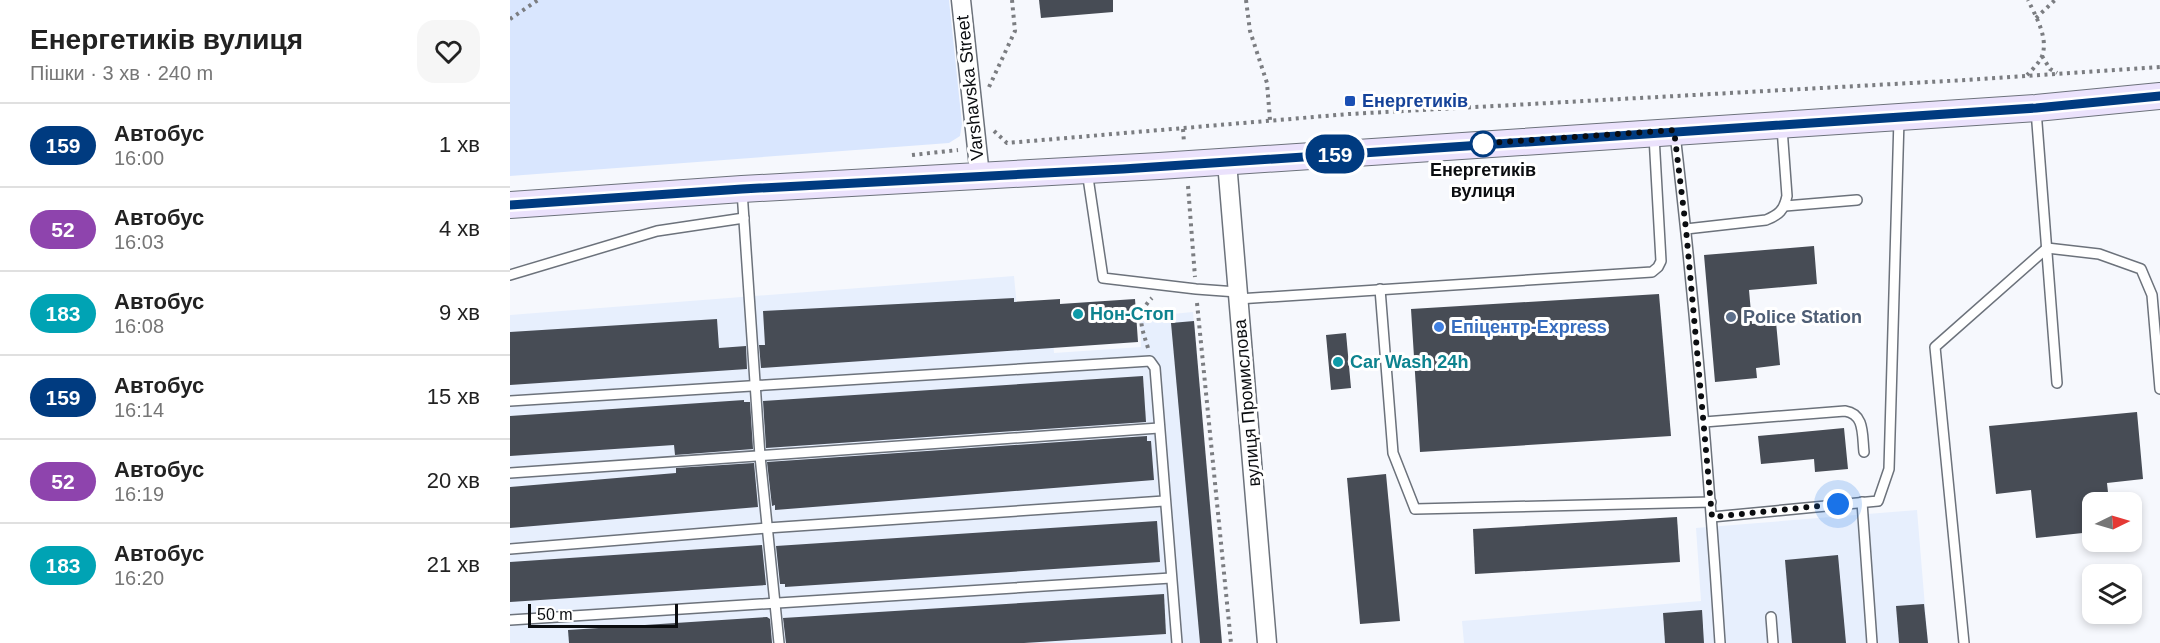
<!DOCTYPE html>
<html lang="uk">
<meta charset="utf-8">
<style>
:root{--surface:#fff;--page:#f6f6f6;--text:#222;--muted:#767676;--line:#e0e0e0}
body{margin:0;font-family:Helvetica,sans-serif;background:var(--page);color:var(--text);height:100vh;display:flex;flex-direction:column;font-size:22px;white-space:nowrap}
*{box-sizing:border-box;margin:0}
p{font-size:20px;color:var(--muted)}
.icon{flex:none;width:33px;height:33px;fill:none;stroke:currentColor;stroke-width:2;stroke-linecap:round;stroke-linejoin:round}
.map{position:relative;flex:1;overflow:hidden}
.sheet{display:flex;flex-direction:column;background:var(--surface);width:510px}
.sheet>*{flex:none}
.badge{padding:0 12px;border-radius:20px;font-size:21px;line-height:39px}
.needle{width:39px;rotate:85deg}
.controls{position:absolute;left:1572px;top:492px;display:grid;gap:12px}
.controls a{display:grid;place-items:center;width:60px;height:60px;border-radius:12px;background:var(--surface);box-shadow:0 3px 9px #0003;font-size:30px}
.scale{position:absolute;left:18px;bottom:15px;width:150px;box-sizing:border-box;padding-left:6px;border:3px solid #0b0d10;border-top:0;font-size:16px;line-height:21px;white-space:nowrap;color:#0b0d10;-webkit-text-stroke:4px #fff;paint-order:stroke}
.you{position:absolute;width:30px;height:30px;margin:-15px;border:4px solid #fff;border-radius:50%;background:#1a73e8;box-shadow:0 0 0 9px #1a73e833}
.map>.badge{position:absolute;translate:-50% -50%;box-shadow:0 0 0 3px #fff}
.round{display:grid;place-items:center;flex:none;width:63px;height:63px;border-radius:18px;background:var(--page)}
.overview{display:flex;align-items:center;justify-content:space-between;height:102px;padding:0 30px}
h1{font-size:28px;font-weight:800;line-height:45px}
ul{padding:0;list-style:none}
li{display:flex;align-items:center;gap:18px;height:84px;padding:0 30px;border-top:2px solid var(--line)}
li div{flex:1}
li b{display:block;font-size:22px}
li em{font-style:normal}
li .badge{min-width:66px;font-weight:700;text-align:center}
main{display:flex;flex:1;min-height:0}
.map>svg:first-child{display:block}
</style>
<main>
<section class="sheet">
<div class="overview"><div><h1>Енергетиків вулиця</h1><p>Пішки · 3 хв · 240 m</p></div><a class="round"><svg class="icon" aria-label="heart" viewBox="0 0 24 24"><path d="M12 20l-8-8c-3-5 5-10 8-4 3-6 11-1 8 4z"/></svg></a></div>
<ul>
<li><span class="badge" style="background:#003b80;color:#fff">159</span><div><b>Автобус</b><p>16:00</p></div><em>1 хв</em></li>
<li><span class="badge" style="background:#8e44ad;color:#fff">52</span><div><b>Автобус</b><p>16:03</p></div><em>4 хв</em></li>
<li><span class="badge" style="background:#00a3b4;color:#fff">183</span><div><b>Автобус</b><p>16:08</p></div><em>9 хв</em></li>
<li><span class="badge" style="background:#003b80;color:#fff">159</span><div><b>Автобус</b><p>16:14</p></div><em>15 хв</em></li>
<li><span class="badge" style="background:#8e44ad;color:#fff">52</span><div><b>Автобус</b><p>16:19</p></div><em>20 хв</em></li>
<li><span class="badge" style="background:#00a3b4;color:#fff">183</span><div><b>Автобус</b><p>16:20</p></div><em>21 хв</em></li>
</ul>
</section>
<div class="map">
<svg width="1650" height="643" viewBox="0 0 1650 643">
<rect width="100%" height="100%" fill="#f6f8fd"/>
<!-- built -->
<g fill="#e7effd">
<polygon points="504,276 509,328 542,327 544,353 631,347 630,317 683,312 711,643 0,643 0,315"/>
<polygon points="1407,510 1418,643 954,643 952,621 1191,601 1186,528"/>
</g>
<!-- green -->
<polygon fill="#d9e6fe" points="0,0 439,0 452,124 450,136 439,143 0,176"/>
<!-- building -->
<g fill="#474c55">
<polygon points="529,0 603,0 603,12 531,18"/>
<polygon points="1304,246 1307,284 1239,290 1242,324 1266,322 1270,365 1246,368 1247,378 1205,382 1194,255"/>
<polygon points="1149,294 1161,436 910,452 901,309"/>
<polygon points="504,298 504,302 550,299 550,304 625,299 628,342 251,368 249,345 255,345 253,311"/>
<polygon points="207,319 209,348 236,346 237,369 0,385 0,332"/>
<polygon points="684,321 712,643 690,643 661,323"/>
<polygon points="836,333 841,388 821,390 816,335"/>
<polygon points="633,376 636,422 256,448 253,401"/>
<polygon points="234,400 234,402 240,402 243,449 165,455 164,445 0,456 0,416"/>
<polygon points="1627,412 1633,479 1597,483 1599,502 1582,502 1582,532 1526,538 1521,490 1486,494 1479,426"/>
<polygon points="1334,428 1338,469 1305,472 1304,459 1251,464 1248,436"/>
<polygon points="637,436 637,441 641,441 644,480 265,510 265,505 262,506 257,462"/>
<polygon points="244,463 248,507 0,528 0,487 166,473 166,468"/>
<polygon points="876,474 890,621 850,624 837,478"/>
<polygon points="1167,517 1170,562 965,574 963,529"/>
<polygon points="647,521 650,562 275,587 275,584 270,584 266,546"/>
<polygon points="252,545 256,585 0,602 0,562"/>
<polygon points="1328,555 1336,643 1282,643 1275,560"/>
<polygon points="654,594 656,634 514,643 276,643 273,618"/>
<polygon points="1414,604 1418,643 1389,643 1386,606"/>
<polygon points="1192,610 1194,643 1155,643 1153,613"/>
<polygon points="257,617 260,619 262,643 59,643 58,630"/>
</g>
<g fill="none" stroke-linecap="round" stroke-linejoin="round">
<defs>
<g id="service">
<polyline points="1526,110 1547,383"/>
<path d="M 1165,134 C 1185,304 1199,473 1210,643"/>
<polyline points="577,171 593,278 686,289 727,292"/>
<polyline points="232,191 250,456 269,643"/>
<polyline points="1275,206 1347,200"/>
<path d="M 1176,229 L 1256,220 C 1269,215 1274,210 1277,196 L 1272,128"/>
<polyline points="0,275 147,231 234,218"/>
<polyline points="870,289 883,453 905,509 1201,502"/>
<polyline points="728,299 1142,272 1148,267 1151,261 1144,136"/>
<polyline points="0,401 640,361 645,368 667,643"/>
<path d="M 1194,422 L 1335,411 C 1355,414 1352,435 1354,452"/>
<polyline points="0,473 649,428"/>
<polyline points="1352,502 1362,643"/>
<polyline points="1202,517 1368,501 1379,469 1389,119"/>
<polyline points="0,549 257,528 654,501"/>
<polyline points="1261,617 1263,643"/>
<polyline points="0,620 661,578"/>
<polyline points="1454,643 1425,347 1537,248 1589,254 1631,269 1642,295 1650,389"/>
</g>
<g id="minor">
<polyline points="451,0 470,176"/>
<polyline points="717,162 757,643"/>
</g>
<polyline id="secondary" points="0,205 232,189 649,166 1526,108 1650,96"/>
</defs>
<!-- service casing -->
<use href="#service" stroke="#6c727b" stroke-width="12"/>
<!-- minor casing -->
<use href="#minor" stroke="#6c727b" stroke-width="21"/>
<!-- secondary casing -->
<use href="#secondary" stroke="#6c727b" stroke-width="28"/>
<!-- path -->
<g stroke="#7b7d81" stroke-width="4" stroke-dasharray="3 4.5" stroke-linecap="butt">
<polyline points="736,0 740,31 757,83 760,120"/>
<polyline points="1526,18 1545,0"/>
<polyline points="0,19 28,0"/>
<polyline points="1532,56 1540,69 1547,73"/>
<path d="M 1517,75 C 1522,70 1529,63 1532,56 C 1539,38 1525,15 1518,0"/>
<polyline points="479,87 505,31 502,0"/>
<polyline points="673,129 674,143"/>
<polyline points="484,131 497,143 839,114 1456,80 1650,67"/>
<polyline points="402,155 448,150"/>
<polyline points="678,186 685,277"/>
<polyline points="687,303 721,643"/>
<path d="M 638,348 C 632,328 625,315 642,298"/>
</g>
<!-- service -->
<use href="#service" stroke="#fff" stroke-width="9"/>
<!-- minor -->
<use href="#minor" stroke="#fff" stroke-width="18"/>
<!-- secondary -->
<use href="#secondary" stroke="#ebe2fc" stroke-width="26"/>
</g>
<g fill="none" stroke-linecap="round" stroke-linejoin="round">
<defs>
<polyline id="line" points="0,205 232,189 613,169 1526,108 1650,96"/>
</defs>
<!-- line casing -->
<use href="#line" stroke="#fff" stroke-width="14"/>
<!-- line -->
<use href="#line" stroke="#003b80" stroke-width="9"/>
<!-- walk -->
<polyline stroke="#0b0d10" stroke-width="6" stroke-dasharray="0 10.8" points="973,144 965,144 1164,130 1176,229 1202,517 1328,504"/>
</g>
<!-- markers -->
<rect fill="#1a4fb4" stroke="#fff" stroke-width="2" x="834" y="95" width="12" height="12" rx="3"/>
<circle fill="#fff" stroke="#003b80" stroke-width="3" cx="973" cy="144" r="12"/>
<g fill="#0f9aa8" stroke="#fff" stroke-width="2">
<circle cx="568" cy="314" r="6"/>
<circle cx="828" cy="362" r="6"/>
</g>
<circle fill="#5c6f8a" stroke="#fff" stroke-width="2" cx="1221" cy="317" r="6"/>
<circle fill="#3f7fe0" stroke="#fff" stroke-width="2" cx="929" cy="327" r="6"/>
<g text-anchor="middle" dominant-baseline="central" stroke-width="6" stroke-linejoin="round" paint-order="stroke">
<!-- street labels -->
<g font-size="18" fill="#0b0d10" stroke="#fff">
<text transform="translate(460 88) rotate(-96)">Varshavska Street</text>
<text transform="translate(737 403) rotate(-95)">вулиця Промислова</text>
</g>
<!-- transit labels -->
<g font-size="18" font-weight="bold" fill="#164399" stroke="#fff" text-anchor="start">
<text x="852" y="101">Енергетиків</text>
</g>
<!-- stop labels -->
<g font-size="18" font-weight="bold" fill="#0b0d10" stroke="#fff">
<text x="973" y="170">Енергетиків<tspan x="973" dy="21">вулиця</tspan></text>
</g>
<!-- culture labels -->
<g font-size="18" font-weight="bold" fill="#0d838f" stroke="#fff" text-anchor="start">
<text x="580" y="314">Нон-Стоп</text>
<text x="840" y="362">Car Wash 24h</text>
</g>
<!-- service labels -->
<g font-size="18" font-weight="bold" fill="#4e5e75" stroke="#fff" text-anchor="start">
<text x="1233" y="317">Police Station</text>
</g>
<!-- shop labels -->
<g font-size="18" font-weight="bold" fill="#366cbe" stroke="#fff" text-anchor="start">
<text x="941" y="327">Епіцентр-Express</text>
</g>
</g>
</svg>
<div class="controls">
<a><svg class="needle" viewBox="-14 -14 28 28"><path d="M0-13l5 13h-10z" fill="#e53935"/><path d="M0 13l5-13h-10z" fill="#767676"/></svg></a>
<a><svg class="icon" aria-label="layers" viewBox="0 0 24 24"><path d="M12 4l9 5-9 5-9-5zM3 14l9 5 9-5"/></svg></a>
</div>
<div class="scale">50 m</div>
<div class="you" style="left:1328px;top:504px"></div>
<b class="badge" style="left:825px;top:154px;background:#003b80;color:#fff">159</b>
</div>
</main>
